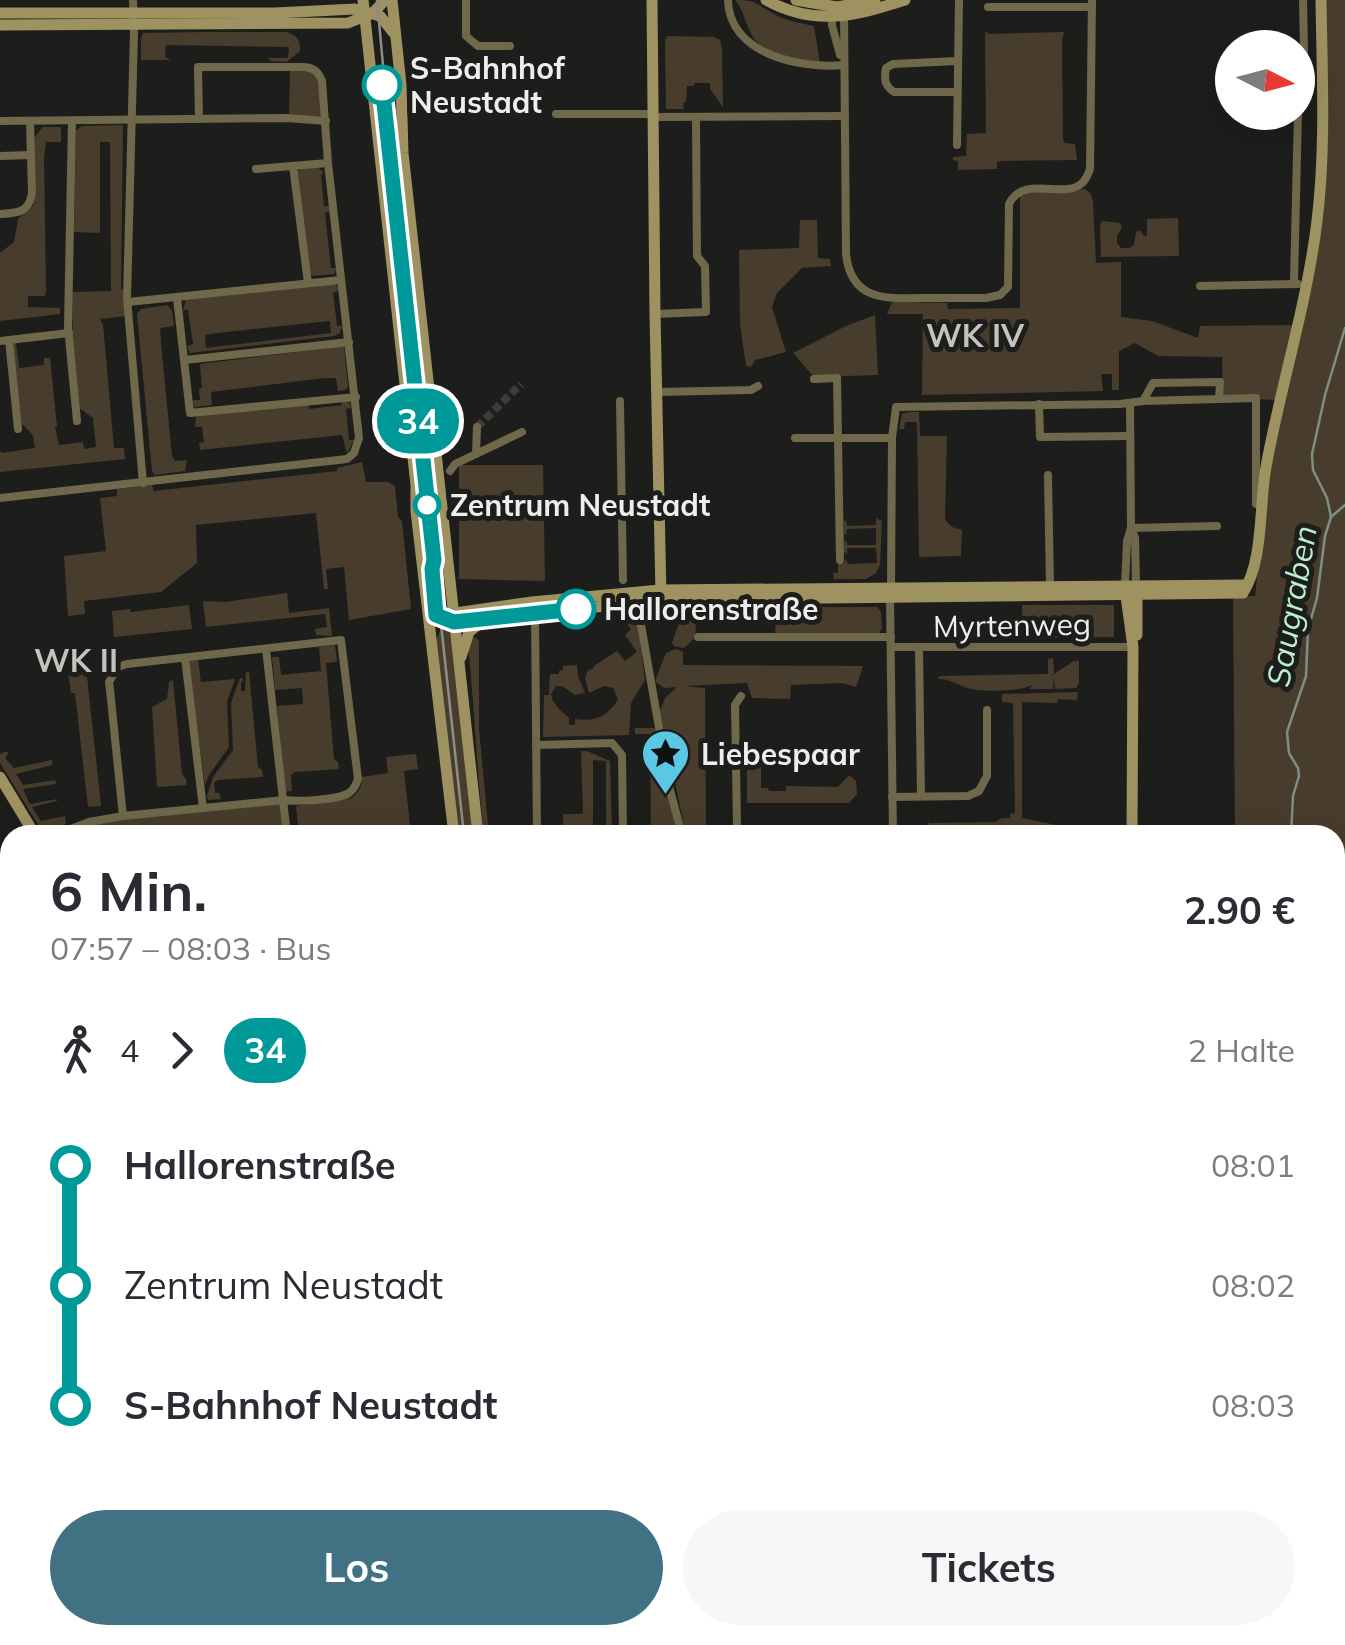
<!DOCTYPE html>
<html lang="de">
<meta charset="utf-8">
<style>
:root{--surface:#fff;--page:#f7f7f7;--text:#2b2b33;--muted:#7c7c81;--accent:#407283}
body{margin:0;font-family:Mulish,sans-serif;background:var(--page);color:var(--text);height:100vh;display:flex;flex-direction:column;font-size:38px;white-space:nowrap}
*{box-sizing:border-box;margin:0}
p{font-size:32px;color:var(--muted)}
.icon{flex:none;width:55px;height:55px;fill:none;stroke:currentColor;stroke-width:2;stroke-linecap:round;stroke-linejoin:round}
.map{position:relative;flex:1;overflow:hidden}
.details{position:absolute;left:0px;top:825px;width:1345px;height:820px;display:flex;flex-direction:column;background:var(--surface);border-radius:30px 30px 0 0;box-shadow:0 10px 40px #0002}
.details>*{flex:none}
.badge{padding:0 20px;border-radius:32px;font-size:35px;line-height:65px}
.needle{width:65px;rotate:96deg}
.fabs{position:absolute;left:1215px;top:30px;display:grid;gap:20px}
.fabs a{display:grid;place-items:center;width:100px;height:100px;border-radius:50%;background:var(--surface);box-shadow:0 10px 40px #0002;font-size:50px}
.map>.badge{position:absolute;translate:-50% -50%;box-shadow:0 0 0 5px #fff}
.legs{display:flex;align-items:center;gap:15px;height:110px;padding:0 50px;font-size:32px}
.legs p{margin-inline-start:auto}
.overview{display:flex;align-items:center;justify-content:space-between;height:170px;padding:0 50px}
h1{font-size:55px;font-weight:700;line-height:75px}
.primary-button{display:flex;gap:20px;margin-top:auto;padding:20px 50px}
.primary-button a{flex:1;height:115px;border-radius:60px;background:var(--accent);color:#fff;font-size:40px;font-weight:700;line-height:115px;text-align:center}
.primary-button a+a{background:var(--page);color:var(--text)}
ul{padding:0 50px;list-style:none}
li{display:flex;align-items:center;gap:35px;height:120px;font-size:38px}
li i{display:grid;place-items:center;width:15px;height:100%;margin:0 12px;background:currentColor}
li i::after{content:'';width:25px;height:25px;margin:-12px;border:8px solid;border-radius:50%;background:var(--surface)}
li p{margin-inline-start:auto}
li:first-child i{background:linear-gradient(#0000 50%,currentColor 0)}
li:last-child i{background:linear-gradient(currentColor 50%,#0000 0)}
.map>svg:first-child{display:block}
</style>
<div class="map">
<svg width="1345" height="1645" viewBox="0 0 1345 1645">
<rect width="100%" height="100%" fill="#1d1e1b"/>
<!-- green -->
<g fill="#483c2c" fill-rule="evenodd">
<path d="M 735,0 C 758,0 755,4 774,14 C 786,21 800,23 814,26 L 820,63 C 802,60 762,53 753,37 C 745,24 745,12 735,0 Z"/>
<polygon points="1324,0 1345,0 1345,1350 1335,1349 1335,835 1235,835 1233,596 1255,596 1267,485 1317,253"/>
<polygon points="985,31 989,34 1064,32 1062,40 1063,139 1064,143 1075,144 1077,160 1002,161 997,162 997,169 958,170 958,161 953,160 953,157 966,156 967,134 986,133"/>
<path d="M 206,32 L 287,32 C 297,36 301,40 300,51 L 287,62 L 271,61 L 268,58 L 288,58 L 289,47 L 166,45 L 165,57 L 171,60 L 141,60 L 141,38 L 143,33 Z"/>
<polygon points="667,36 714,37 720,40 722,49 723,107 710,89 710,83 694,83 694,86 687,86 686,102 683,103 684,109 666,109 665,41"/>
<polygon points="290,70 309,70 319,80 324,110 320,116 289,116"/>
<polygon points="123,125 121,289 125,290 126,316 100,319 103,324 114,448 124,448 125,459 0,472 0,450 1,453 35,448 33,435 19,421 11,343 16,342 19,368 44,365 44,358 50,358 57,426 55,427 59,445 83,442 84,449 96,447 93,418 78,407 73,347 72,292 111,291 110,142 100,142 100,230 99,233 74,232 76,130 82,126"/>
<polygon points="43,127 61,127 61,142 46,142 44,157 46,290 45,296 28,296 28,307 60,308 60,314 0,321 0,253 14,242 18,219 33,206 34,138"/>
<polygon points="318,167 324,173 321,174 324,206 330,206 331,211 325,213 331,268 337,268 334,274 313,276 309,274 297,173 300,169"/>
<polygon points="1085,189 1090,193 1093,201 1096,263 1121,262 1121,317 1152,321 1198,338 1200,326 1290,325 1295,328 1279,400 1223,398 1222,357 1158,356 1135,343 1119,351 1119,390 1112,390 1112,374 1101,374 1103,391 922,395 923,314 887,314 892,302 947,303 948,309 1020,308 1020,194 1028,191"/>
<polygon points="1178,218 1179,256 1101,257 1100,224 1103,221 1120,223 1122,227 1117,236 1117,243 1121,248 1129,248 1134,245 1136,232 1140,230 1144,236 1147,236 1147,219"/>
<polygon points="800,220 817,220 818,258 830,259 831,266 802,268 777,293 772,307 786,352 755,360 751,367 746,366 740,324 739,250 799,248"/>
<path d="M 333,284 L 337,286 L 339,291 L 333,292 L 337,326 L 342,326 L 340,333 L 334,336 L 190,353 L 187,346 L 193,344 L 188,310 L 183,310 L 186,300 ZM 330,321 L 331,333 L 206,348 L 205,335 L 217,333 Z"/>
<polygon points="167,305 172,311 174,326 160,328 161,343 172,456 175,461 187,460 185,471 155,475 152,471 137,314 141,309"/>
<polygon points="875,315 878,375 814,377 793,353 846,326"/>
<polygon points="344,346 348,387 345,390 338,391 336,378 324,378 211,392 212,405 194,407 193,400 200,400 199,389 202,388 200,364"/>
<polygon points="342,401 350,403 351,408 346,409 349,440 354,440 347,453 342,435 200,450 199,443 204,442 202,427 195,427 196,415 308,404 309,409 342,405"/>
<polygon points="909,412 919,412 920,436 947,436 945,520 952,527 962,530 961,556 919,557 917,422 905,422 904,429 899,429 902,414"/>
<polygon points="362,462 366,482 388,482 395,486 398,517 402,521 411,609 349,620 344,567 326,569 328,589 324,589 316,513 196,525 197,563 161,592 84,601 85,614 68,616 64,556 106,551 100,498 117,496 117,489 152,485 154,491 337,471 337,468"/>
<polygon points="459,465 543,465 545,581 459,579"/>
<polygon points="876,518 882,521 880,565 875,574 866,579 834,579 833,573 838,573 838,563 844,563 846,559 848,564 877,563 876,548 847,548 847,554 844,552 844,542 846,540 847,545 876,545 876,528 847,529 846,535 844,533 844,521 846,520 847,526 876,525"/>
<polygon points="287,593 289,613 329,608 332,636 316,635 315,629 327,627 325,614 206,627 203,601 225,602"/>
<polygon points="189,605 192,629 114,637 112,611 130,609 131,612"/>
<polygon points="1022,605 1114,605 1114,637 1022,638"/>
<polygon points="866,607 877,607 881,612 882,628 879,633 775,635 776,611 697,610 695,638 684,648 674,646 672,643 684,608"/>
<path d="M 632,612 L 637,617 L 645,680 L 631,703 L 629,735 L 543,737 L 544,695 L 549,695 L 550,674 L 559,674 L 559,671 L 563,670 L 563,666 L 577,665 L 578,676 L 585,693 L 575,695 L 562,686 L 556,686 L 551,694 L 552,699 L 558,708 L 569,718 L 569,725 L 575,725 L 575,719 C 594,722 608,717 618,699 L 613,688 L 604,686 L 589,693 L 585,678 L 588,670 L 593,669 L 594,666 L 617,651 L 625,661 L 637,652 L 625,635 L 631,629 L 622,618 L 624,616 L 622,613 Z"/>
<polygon points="445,628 451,630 475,835 458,835 436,640 440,631"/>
<path d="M 475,637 L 479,641 L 479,729 L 489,835 L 484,835 C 477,775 475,715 469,655 L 469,642 Z"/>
<polygon points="335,645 337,662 326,663 334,759 338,762 339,769 295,772 291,775 292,791 285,792 277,706 303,704 302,688 275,690 272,657 279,657 281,675 321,671 319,647"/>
<polygon points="676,649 683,652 683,665 863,666 856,687 842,683 791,685 790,699 752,698 747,683 684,686 705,688 706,832 720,833 721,827 727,827 727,835 686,835 660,711 665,698 677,687 664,688 655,681 666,653"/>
<path d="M 1053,658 L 1054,673 L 1051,676 L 1074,661 L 1079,661 L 1079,683 L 1076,688 L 1055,689 L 1054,678 L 1053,689 L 1029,689 L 1033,685 C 1021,691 986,692 972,689 C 960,687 952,679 939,679 L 939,676 L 1048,674 L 1048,659 Z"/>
<polygon points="198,660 201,682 235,679 227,702 229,747 209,775 205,785 188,661"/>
<polygon points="83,665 91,665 93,675 87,676 101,806 88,807 75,693 71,693 68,672 83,672"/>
<polygon points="246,672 249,672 258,767 262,770 263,777 218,780 214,783 215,793 219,793 221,799 208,800 207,796 213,777 233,750 231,703 240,678 243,678 243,680 241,683 241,691 245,691"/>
<polygon points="173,680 182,774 186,779 187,785 157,787 152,707 167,699 169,682"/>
<polygon points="1078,692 1077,700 1058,699 1057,703 1022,702 1022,818 1071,828 1071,835 1004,835 1001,829 984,825 929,829 928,821 930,823 995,822 1002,818 1010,818 1010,814 1015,813 1013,703 1002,702 1002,694"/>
<polygon points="635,728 655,728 681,835 651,835 650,734 635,734"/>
<polygon points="581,751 587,751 610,761 612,829 602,829 601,827 606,826 606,761 593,760 593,834 544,835 543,830 563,829 563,814 583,814"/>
<polygon points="5,752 9,752 5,758 14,768 52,760 52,765 16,774 23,785 55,780 56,784 23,789 30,804 57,799 57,801 32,807 41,821 65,816 66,824 42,831 0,763 0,754"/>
<path d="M 416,754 L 418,769 L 404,771 L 411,835 L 299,835 L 296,806 L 351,798 C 359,792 362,787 362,777 L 388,773 L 386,757 Z"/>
<polygon points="747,766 761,766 761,788 768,788 769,791 786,791 786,786 838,787 849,775 856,781 857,794 849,803 747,803"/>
<polygon points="284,800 287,835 60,835 89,822"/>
<polygon points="665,1635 801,1635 801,1645 691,1643 690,1641 665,1641"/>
</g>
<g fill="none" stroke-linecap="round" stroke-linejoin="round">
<!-- stream -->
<g stroke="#7d8f83" stroke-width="2.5">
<polyline points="1331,517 1345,505"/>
<polyline points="1291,835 1293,796 1299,776 1298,768 1289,753 1287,732 1306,676 1308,629 1317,598 1325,536 1331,517 1327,498 1313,470 1312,454 1325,395 1345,328"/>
<polyline points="1335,899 1345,907"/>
<path d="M 1345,964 C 1340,977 1338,990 1345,1003"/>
</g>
<!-- street-tunnel -->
<polyline stroke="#3c3d3a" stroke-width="8" stroke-dasharray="8 4" stroke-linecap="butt" points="477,427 521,384"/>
<!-- street -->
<g stroke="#6f684a" stroke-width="8">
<polyline points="133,0 134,33 127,298 143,483"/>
<polyline points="466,0 466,36 478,46 510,46"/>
<path d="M 728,0 C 729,54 800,69 843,65"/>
<polyline points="988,7 1092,7"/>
<path d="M 844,11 L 846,254 C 851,301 886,299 923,298 C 944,298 965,298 986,298 L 1000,295 L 1008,287 L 1009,204 C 1023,174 1065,200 1082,183 C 1086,180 1088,174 1090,169 L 1092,0"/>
<polyline points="832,15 832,25 840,55"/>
<path d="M 957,92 L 894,92 C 884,85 884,79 886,68 L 893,64 L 957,61"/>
<polyline points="556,114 646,114"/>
<polyline points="653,117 844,116"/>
<polyline points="0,121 287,118 326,121"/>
<polyline points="72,121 68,327 77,421"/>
<polyline points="957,145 959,0"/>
<polyline points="0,156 30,155"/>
<polyline points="293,166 308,283"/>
<polyline points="256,169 328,163"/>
<path d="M 0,214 C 17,213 29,213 32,193 L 30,121"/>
<polyline points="1294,283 1298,112 1305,102 1303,0"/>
<polyline points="1200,286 1298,284"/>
<polyline points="177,298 190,413 356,397"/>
<polyline points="128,302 341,280"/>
<polyline points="655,314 706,312 705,266 697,256 696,118"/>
<polyline points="9,340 18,429"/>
<polyline points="0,341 69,333"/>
<polyline points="185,360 349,342"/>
<polyline points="814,379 837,378 840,560"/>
<polyline points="657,392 751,390 758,386"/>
<polyline points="1219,399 1256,398 1256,504 1262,504"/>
<polyline points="620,401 623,580"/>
<polyline points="1130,403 1131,528 1135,538 1136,585"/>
<polyline points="1039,404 1040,437 1130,436"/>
<polyline points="795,438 892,438"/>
<polyline points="476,454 477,427"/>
<polyline points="450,471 455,464 522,432"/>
<polyline points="1048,475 1050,587"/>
<path d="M 0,498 L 347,459 L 354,453 L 359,438 L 328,163 L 322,81 C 318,71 314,68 304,67 L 198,67 L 199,119"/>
<polyline points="1131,528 1217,526"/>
<polyline points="1125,585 1127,541 1131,528"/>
<polyline points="891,588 892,438 896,407 1120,404 1143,401 1219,399 1220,382 1153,383 1143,401"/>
<polyline points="890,597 893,835"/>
<polyline points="637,602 670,790 682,835"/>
<polyline points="535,613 537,835"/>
<polyline points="698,637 891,637"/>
<polyline points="891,647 1133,647"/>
<polyline points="919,648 921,796"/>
<polyline points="266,649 287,835"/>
<polyline points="185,658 203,808"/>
<polyline points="741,696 735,705 737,826 743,835"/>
<polyline points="536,745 612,743 622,755 623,835"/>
<polyline points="892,797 968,796 979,791 987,776 987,710"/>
<path d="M 55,835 L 89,822 L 123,816 L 284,800 C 298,802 337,800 349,793 C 355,788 355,786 358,779 L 341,640 L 127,664 L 118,667 L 109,682 L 110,690 L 123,816"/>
<polyline points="0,932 10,930"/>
<polyline points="0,1181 10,1181"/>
<polyline points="0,1352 10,1352"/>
<polyline points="0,1589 10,1597"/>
<polyline points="182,1635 182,1645"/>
<polyline points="367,1635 368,1645"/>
<polyline points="811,1635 811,1645"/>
<polyline points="1073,1635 1073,1645"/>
<polyline points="1241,1635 1241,1645"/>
<polyline points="61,1641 171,1642 179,1645"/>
<polyline points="1171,1645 1171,1635"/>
</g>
<!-- secondary -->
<g stroke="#9e9261" stroke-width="11">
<polyline points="363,0 416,485 416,511 454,835"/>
<polyline points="392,0 401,85 403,153 478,835"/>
<polyline points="652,0 655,314 661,596"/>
<path d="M 766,0 C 815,27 855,16 905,0"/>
<polyline points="796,0 837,7 875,0"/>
<polyline points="0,13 275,13 355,9 380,16 393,32"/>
<polyline points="0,25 348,23 373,13 385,0"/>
<polyline points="1125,589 1133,647 1132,835"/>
<polyline points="1137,589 1137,635"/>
<path d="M 429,611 L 447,621 L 455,622 L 662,600 L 1243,593 C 1264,560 1259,505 1266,467 C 1281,384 1307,304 1317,221 C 1326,148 1322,73 1321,0"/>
<polyline points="448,614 532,602 660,590 1247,585"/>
<polyline points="461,657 469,632 485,619"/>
<polyline points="0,777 35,835"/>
<polyline points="0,1074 10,1073"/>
<polyline points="0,1082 10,1082"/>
<polyline points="1335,1362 1345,1359"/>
<polyline points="527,1635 528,1645"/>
<polyline points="860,1635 864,1645"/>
<polyline points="436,1645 440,1635"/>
<polyline points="481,1645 481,1635"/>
<polyline points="506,1645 506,1635"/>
</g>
<!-- highway -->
<polyline stroke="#e4d183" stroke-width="14" points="0,1627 21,1645"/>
<!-- tram -->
<g stroke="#8d8d8b" stroke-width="2.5">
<polyline points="377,0 384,76"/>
<polyline points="434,560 464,835"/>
<polyline points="489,1645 489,1635"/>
</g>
</g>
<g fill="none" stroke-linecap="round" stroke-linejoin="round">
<defs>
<polyline id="line-1" points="382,85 434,560 432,569 436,615 454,622 576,609"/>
</defs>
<!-- line-1 casing -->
<use href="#line-1" stroke="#fff" stroke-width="22"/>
<!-- line-1 -->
<use href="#line-1" stroke="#099" stroke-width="15"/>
</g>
<!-- icons -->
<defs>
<symbol id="sight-pin" viewBox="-11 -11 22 30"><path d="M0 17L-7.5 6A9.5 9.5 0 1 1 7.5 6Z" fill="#5ac8e5" stroke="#1d1e1b"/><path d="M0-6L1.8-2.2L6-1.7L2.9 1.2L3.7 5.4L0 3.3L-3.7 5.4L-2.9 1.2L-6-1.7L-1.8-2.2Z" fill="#111"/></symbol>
</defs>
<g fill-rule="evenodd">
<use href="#sight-pin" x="638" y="726" width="55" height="75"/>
</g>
<!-- markers -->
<g fill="#fff" stroke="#099" stroke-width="5">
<circle cx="382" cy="85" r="18"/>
<circle cx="427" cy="505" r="12"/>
<circle cx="576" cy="609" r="18"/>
</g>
<g text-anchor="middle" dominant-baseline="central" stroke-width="10" stroke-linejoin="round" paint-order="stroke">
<!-- stop labels -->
<g font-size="30" font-weight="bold" fill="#eeeeec" stroke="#1d1e1b" text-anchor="start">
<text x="410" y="68">S-Bahnhof<tspan x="410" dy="34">Neustadt</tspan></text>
<text x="450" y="505">Zentrum Neustadt</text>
<text x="604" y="609">Hallorenstraße</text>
</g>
<!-- street labels -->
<g font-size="30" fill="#eeeeec" stroke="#1d1e1b">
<text transform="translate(1012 625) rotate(-1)">Myrtenweg</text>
</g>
<!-- poi labels -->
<g font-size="30" font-weight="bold" fill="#eeeeec" stroke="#1d1e1b" text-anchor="start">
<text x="701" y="754">Liebespaar</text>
</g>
<!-- neighbourhood labels -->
<g font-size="32" font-weight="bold" fill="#c3c4bf" stroke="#1d1e1b">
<text x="975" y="335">WK IV</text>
<text x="76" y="660">WK II</text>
</g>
<!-- water labels -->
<g font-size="32" font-style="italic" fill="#bbf0cf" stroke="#1d1e1b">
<text transform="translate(1291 606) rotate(-80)">Saugraben</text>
</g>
</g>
</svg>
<div class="fabs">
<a><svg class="needle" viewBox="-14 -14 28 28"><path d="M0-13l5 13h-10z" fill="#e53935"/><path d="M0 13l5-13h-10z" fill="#7c7c81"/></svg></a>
</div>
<b class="badge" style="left:418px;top:421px;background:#099;color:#fff">34</b>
<section class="details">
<div class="overview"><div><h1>6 Min.</h1><p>07:57 – 08:03 · Bus</p></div><b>2.90 €</b></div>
<div class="legs"><svg class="icon" aria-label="walk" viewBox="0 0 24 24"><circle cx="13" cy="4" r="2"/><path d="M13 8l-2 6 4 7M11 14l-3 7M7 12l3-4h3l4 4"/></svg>4<svg class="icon" aria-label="forward" viewBox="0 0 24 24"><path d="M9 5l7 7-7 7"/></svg><b class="badge" style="background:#099;color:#fff">34</b><p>2 Halte</p></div>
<ul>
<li><i style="color:#099"></i><b>Hallorenstraße</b><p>08:01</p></li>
<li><i style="color:#099"></i><span>Zentrum Neustadt</span><p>08:02</p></li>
<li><i style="color:#099"></i><b>S-Bahnhof Neustadt</b><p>08:03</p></li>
</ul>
<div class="primary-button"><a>Los</a><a>Tickets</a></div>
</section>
</div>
